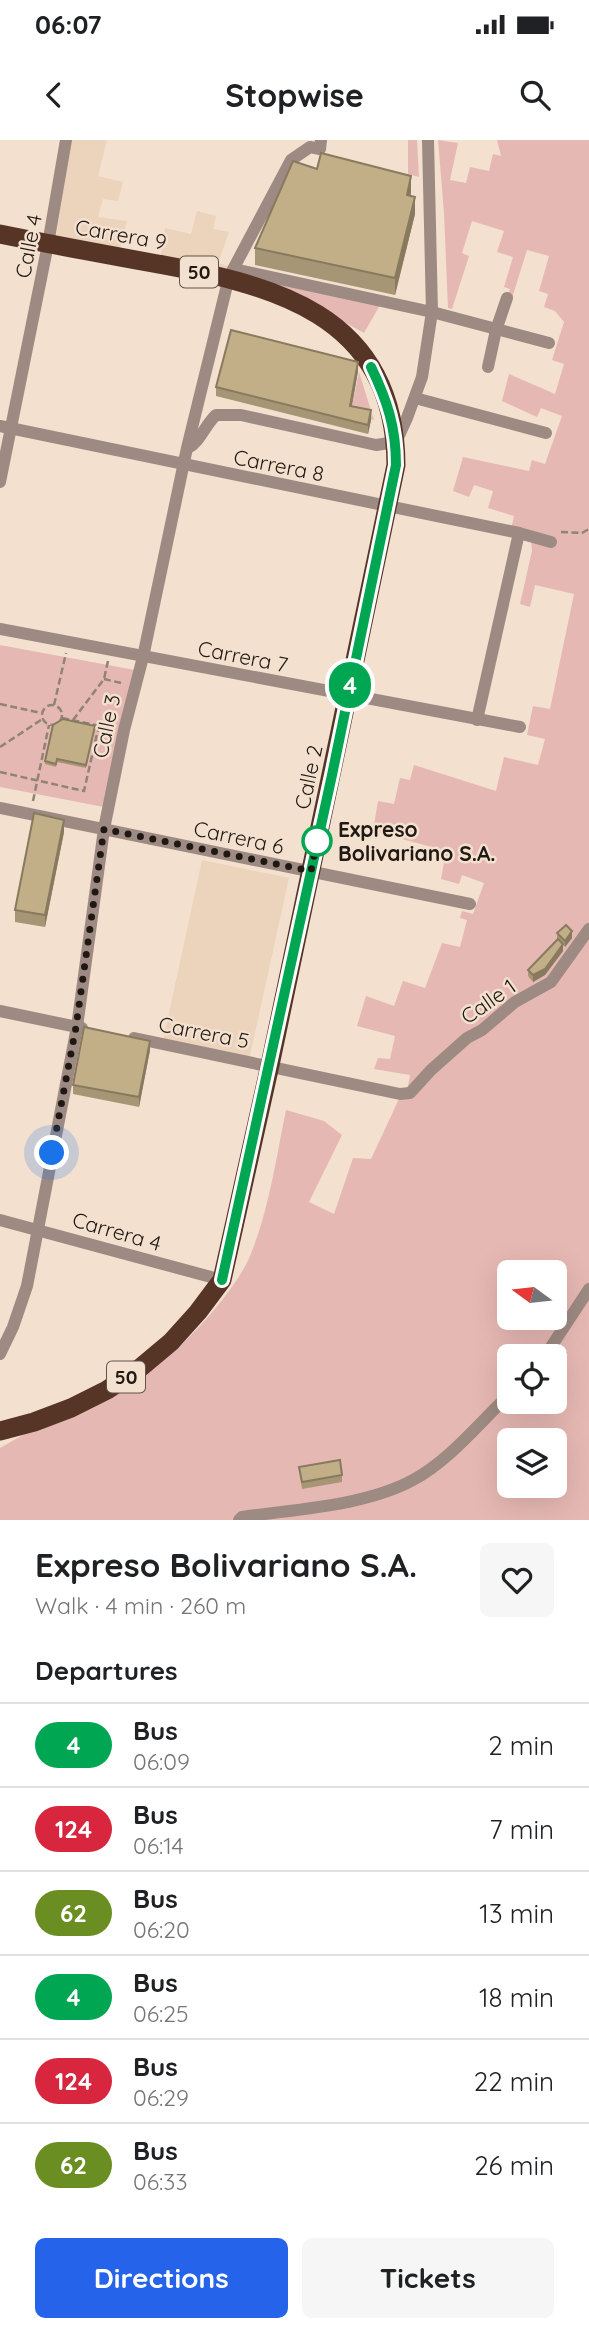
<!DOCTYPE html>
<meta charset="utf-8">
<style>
:root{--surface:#fff;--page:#f6f6f6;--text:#202124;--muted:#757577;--line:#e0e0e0;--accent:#2563eb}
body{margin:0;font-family:Quicksand,sans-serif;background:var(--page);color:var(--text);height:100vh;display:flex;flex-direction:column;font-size:26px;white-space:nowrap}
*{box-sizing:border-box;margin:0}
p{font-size:23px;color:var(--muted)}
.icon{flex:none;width:38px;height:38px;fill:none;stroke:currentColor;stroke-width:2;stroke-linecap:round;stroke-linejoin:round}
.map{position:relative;height:1380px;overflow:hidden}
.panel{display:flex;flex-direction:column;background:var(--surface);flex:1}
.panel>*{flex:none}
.badge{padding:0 14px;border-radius:23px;font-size:24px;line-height:46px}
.needle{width:46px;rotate:285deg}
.tools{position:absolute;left:497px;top:1120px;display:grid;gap:14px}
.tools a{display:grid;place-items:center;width:70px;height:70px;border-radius:10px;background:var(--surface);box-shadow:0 7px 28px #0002;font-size:35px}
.you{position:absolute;width:35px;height:35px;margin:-18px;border:5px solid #fff;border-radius:50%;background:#1a73e8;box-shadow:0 0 0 10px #1a73e833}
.map>.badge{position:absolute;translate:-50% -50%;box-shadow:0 0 0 4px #fff}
h2{padding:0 35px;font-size:26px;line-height:63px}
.round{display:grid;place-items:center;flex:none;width:74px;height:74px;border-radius:10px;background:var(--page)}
.head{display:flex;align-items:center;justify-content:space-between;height:119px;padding:0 35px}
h1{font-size:33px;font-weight:700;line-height:52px}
.button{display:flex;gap:14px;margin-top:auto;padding:14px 35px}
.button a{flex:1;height:80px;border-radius:10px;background:var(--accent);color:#fff;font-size:28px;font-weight:700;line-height:80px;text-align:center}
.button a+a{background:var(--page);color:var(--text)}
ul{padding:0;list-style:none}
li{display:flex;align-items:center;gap:21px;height:84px;padding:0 35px;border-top:2px solid var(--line)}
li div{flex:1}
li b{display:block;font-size:26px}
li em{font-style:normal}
li .badge{min-width:77px;font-weight:700;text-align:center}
.status{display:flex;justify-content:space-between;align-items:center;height:49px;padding:0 35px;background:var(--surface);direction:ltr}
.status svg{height:19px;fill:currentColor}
header{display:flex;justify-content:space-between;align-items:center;height:91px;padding:0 35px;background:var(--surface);font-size:32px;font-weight:700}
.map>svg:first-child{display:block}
</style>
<div class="status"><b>06:07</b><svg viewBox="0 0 49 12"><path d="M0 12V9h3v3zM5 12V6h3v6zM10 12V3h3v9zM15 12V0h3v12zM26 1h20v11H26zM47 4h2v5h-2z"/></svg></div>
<header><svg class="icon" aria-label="back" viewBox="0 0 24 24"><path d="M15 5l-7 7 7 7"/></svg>Stopwise<svg class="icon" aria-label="search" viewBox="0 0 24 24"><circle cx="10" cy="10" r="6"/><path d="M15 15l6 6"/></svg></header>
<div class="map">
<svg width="589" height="1380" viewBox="0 0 589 1380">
<rect width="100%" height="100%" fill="#f3e0cf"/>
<!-- built -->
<g fill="#ebd3bc">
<polygon points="71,0 107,0 98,36 123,42 118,61 103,59 98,77 127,81 119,112 56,99"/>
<polygon points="197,71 216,76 213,89 229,92 218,123 229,126 222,138 160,120 165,88 191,94"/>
<polygon points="202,720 289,738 249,920 163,901"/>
</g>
<!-- green -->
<g fill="#e6b8b3" fill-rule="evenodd">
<polygon points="408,0 417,0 419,37 408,34"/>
<path d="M 438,0 L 458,3 L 450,40 L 466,43 L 470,27 L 489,31 L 493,14 L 501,16 L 497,0 L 589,0 L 589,1380 L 0,1380 L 0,1308 L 181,1205 C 203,1185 239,1143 250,1116 C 269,1070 276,1019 286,970 L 324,981 L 342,995 L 309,1062 L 334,1074 L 353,1018 L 371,1019 L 399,959 L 407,952 L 410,935 L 374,929 L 378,918 L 390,919 L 395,896 L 357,886 L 366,856 L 394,866 L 403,841 L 425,848 L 442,803 L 460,807 L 467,780 L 460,778 L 462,771 L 473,774 L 484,743 L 462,735 L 459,744 L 441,739 L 446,711 L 373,691 L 378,661 L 394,664 L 400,638 L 410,640 L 414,625 L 496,651 L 504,617 L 538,625 L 545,599 L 527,595 L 533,566 L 550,569 L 574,454 L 535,445 L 530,467 L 520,464 L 532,411 L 531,400 L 510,394 L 514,376 L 488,368 L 493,351 L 474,345 L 469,357 L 453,351 L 463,317 L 529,331 L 532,320 L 545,324 L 562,276 L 541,268 L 537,277 L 502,261 L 509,234 L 555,254 L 564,224 L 552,220 L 564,182 L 555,171 L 544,167 L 548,154 L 539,151 L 549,116 L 527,110 L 512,158 L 508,156 L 510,149 L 504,147 L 513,117 L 497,112 L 504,91 L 472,81 L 462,113 L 469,116 L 452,169 L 448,168 L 444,73 ZM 509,1132 L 555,1132 L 555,1178 L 509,1178 ZM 509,1216 L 555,1216 L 555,1262 L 509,1262 ZM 509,1300 L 555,1300 L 555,1346 L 509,1346 Z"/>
<polygon points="237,132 380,165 364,193 303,159"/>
<polygon points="359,232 374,280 350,275"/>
<polygon points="0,505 135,530 104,667 0,647"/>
</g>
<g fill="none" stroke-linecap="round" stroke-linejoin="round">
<!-- path -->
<g stroke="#908377" stroke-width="2.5" stroke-dasharray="7 3.5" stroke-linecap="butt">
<polyline points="561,392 582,393 589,389"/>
<polyline points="104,539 121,543"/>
<polyline points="0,564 41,573"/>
<circle cx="52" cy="575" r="10"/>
<polyline points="54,565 66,513"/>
<polyline points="62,578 110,588"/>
<polyline points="73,580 104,539 108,521"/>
<polyline points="0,607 41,580"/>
<polyline points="0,632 84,651 99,585"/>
<polyline points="33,661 49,585"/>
</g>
<!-- minor -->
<g stroke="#9d8a82" stroke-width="12">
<polyline points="234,129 432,172 549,203"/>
<polyline points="488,227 496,190 507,158"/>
<polyline points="415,258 546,293"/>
<polyline points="0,286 519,393 551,402"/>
<path d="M 188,308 C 200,302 205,285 216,275 L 241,275 L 376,305 L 396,302 L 407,278 L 422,237 L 432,172 L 428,0"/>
<polyline points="0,342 48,104 66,0"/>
<polyline points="0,489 520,587"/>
<polyline points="477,580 519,393"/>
<polyline points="0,668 470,764"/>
<polyline points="0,871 82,888"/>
<polyline points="134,898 400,954 410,953 431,930 467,898 482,890 515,862 551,842 589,789"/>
<polyline points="0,1080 222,1140"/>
<polyline points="0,1214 13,1187 27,1146 77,887 104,689 124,590 143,517 187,308 229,137 291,20 310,7 320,9 321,0"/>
<polyline points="545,1216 589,1149"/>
<path d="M 239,1380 L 242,1377 C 296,1369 365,1366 413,1340 C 450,1320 479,1283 509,1255"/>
</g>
<!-- trunk -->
<path stroke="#563426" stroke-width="19" d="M 0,94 C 49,104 98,113 147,122 C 271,144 395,172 396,325 L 270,925 L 222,1140 L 198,1172 L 171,1202 L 140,1228 L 107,1250 L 71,1268 L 34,1282 L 0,1291"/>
</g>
<!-- wall -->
<g fill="#a79675">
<polygon points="317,29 411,53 410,56 415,74 395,155 255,125 255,108"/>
<polygon points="358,231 352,266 371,280 368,294 216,256 216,247"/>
<polygon points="95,589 86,628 57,622 56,627 45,624 45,621"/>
<polygon points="64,692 45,787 15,782 15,770"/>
<polygon points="557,793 572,798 565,807 563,805 563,811 545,835 533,842 528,836 528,830 557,799"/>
<polygon points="150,910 139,967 73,954 73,945"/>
<polygon points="299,1327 342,1335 342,1342 302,1349"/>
</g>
<!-- shaded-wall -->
<g fill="#887a5f">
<polygon points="411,36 411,53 407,72 407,55"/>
<polygon points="415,57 415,74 395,155 395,138"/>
<polygon points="358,222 358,231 350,275 350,266"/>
<polygon points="371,270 371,280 368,294 368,285"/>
<polygon points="64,680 64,692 45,787 45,775"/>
<polygon points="572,791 572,798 565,807 565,801"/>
<polygon points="563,804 563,811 545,835 533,842 533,835"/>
<polygon points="150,901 150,910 139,967 139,957"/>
<polygon points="566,1213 566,1220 556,1242 556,1236"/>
</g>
<!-- building -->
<g fill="#c2af88" stroke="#887a5f" stroke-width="2">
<polygon points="321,13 411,36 407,55 415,57 395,138 255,108 293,21 317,29"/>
<polygon points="231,190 358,222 350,266 371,270 368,285 216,247"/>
<polygon points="63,579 95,586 86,625 57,619 56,624 45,621 53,585"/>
<polygon points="34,673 64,680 45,775 15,770"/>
<polygon points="566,785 572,791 565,801 557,793"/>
<polygon points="558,799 563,804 545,829 533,835 528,830"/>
<polygon points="84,887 150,901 139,957 73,945"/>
<polygon points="556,1208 566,1213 556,1236 555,1235 555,1216 549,1216"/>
<polygon points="340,1320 342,1335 302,1342 299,1327"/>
</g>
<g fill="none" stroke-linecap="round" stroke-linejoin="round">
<defs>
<path id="line" d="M 222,1140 L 332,635 L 396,325 C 396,287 387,260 371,227"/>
</defs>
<!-- line casing -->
<use href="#line" stroke="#fff" stroke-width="16"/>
<!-- line -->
<use href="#line" stroke="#00a651" stroke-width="10"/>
<!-- walk -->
<polyline stroke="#201913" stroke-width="7" stroke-dasharray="0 12.6" points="52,1013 76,887 104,689 311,731 317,701"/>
</g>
<!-- markers -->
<circle fill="#fff" stroke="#00a651" stroke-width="3.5" cx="317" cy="701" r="14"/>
<g text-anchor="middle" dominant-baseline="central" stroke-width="5" stroke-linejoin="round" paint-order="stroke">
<!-- shield labels -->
<g fill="#f3e0cf" stroke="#5f554b" stroke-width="2">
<rect x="180" y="116.5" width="38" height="31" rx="5"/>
<rect x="107" y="1221.5" width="38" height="31" rx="5"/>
</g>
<g font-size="19" font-weight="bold" fill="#201913">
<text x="199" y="132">50</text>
<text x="126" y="1237">50</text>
</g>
<!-- street labels -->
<g font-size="21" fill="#201913" stroke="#f3e0cf">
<text transform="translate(121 94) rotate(10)">Carrera 9</text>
<text transform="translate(28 106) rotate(-79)">Calle 4</text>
<text transform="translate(279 325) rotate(11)">Carrera 8</text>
<text transform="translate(243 516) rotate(11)">Carrera 7</text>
<text transform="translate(106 586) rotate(-78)">Calle 3</text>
<text transform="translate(308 637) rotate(-78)">Calle 2</text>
<text transform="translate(239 697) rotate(12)">Carrera 6</text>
<text transform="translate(488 861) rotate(-35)">Calle 1</text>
<text transform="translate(204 892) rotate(11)">Carrera 5</text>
<text transform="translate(117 1091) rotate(16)">Carrera 4</text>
</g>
<!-- stop labels -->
<g font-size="21" font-weight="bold" fill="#201913" stroke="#f3e0cf" text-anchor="start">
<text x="338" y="689">Expreso<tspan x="338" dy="24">Bolivariano S.A.</tspan></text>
</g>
</g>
</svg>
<div class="tools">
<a><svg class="needle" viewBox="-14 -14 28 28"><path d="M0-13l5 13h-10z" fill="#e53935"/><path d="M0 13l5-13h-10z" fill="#757577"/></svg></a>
<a><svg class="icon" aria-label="locate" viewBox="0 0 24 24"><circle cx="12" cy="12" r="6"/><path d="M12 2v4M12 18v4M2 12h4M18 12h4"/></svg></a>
<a><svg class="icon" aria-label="layers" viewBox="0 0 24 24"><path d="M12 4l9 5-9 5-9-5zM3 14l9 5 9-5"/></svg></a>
</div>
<div class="you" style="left:52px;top:1013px"></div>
<b class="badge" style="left:350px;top:545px;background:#00a651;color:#fff">4</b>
</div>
<section class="panel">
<div class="head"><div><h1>Expreso Bolivariano S.A.</h1><p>Walk · 4 min · 260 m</p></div><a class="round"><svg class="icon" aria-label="heart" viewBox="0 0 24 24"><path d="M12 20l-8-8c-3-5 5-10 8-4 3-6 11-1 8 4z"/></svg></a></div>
<h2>Departures</h2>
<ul>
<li><span class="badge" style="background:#00a651;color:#fff">4</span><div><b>Bus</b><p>06:09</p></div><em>2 min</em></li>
<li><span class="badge" style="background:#d7263d;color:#fff">124</span><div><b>Bus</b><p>06:14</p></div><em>7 min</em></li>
<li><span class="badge" style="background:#6b8e23;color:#fff">62</span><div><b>Bus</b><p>06:20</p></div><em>13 min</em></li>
<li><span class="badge" style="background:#00a651;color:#fff">4</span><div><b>Bus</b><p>06:25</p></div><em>18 min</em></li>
<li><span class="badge" style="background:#d7263d;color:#fff">124</span><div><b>Bus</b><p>06:29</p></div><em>22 min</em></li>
<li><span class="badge" style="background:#6b8e23;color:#fff">62</span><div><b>Bus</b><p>06:33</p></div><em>26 min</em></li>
</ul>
<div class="button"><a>Directions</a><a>Tickets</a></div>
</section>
